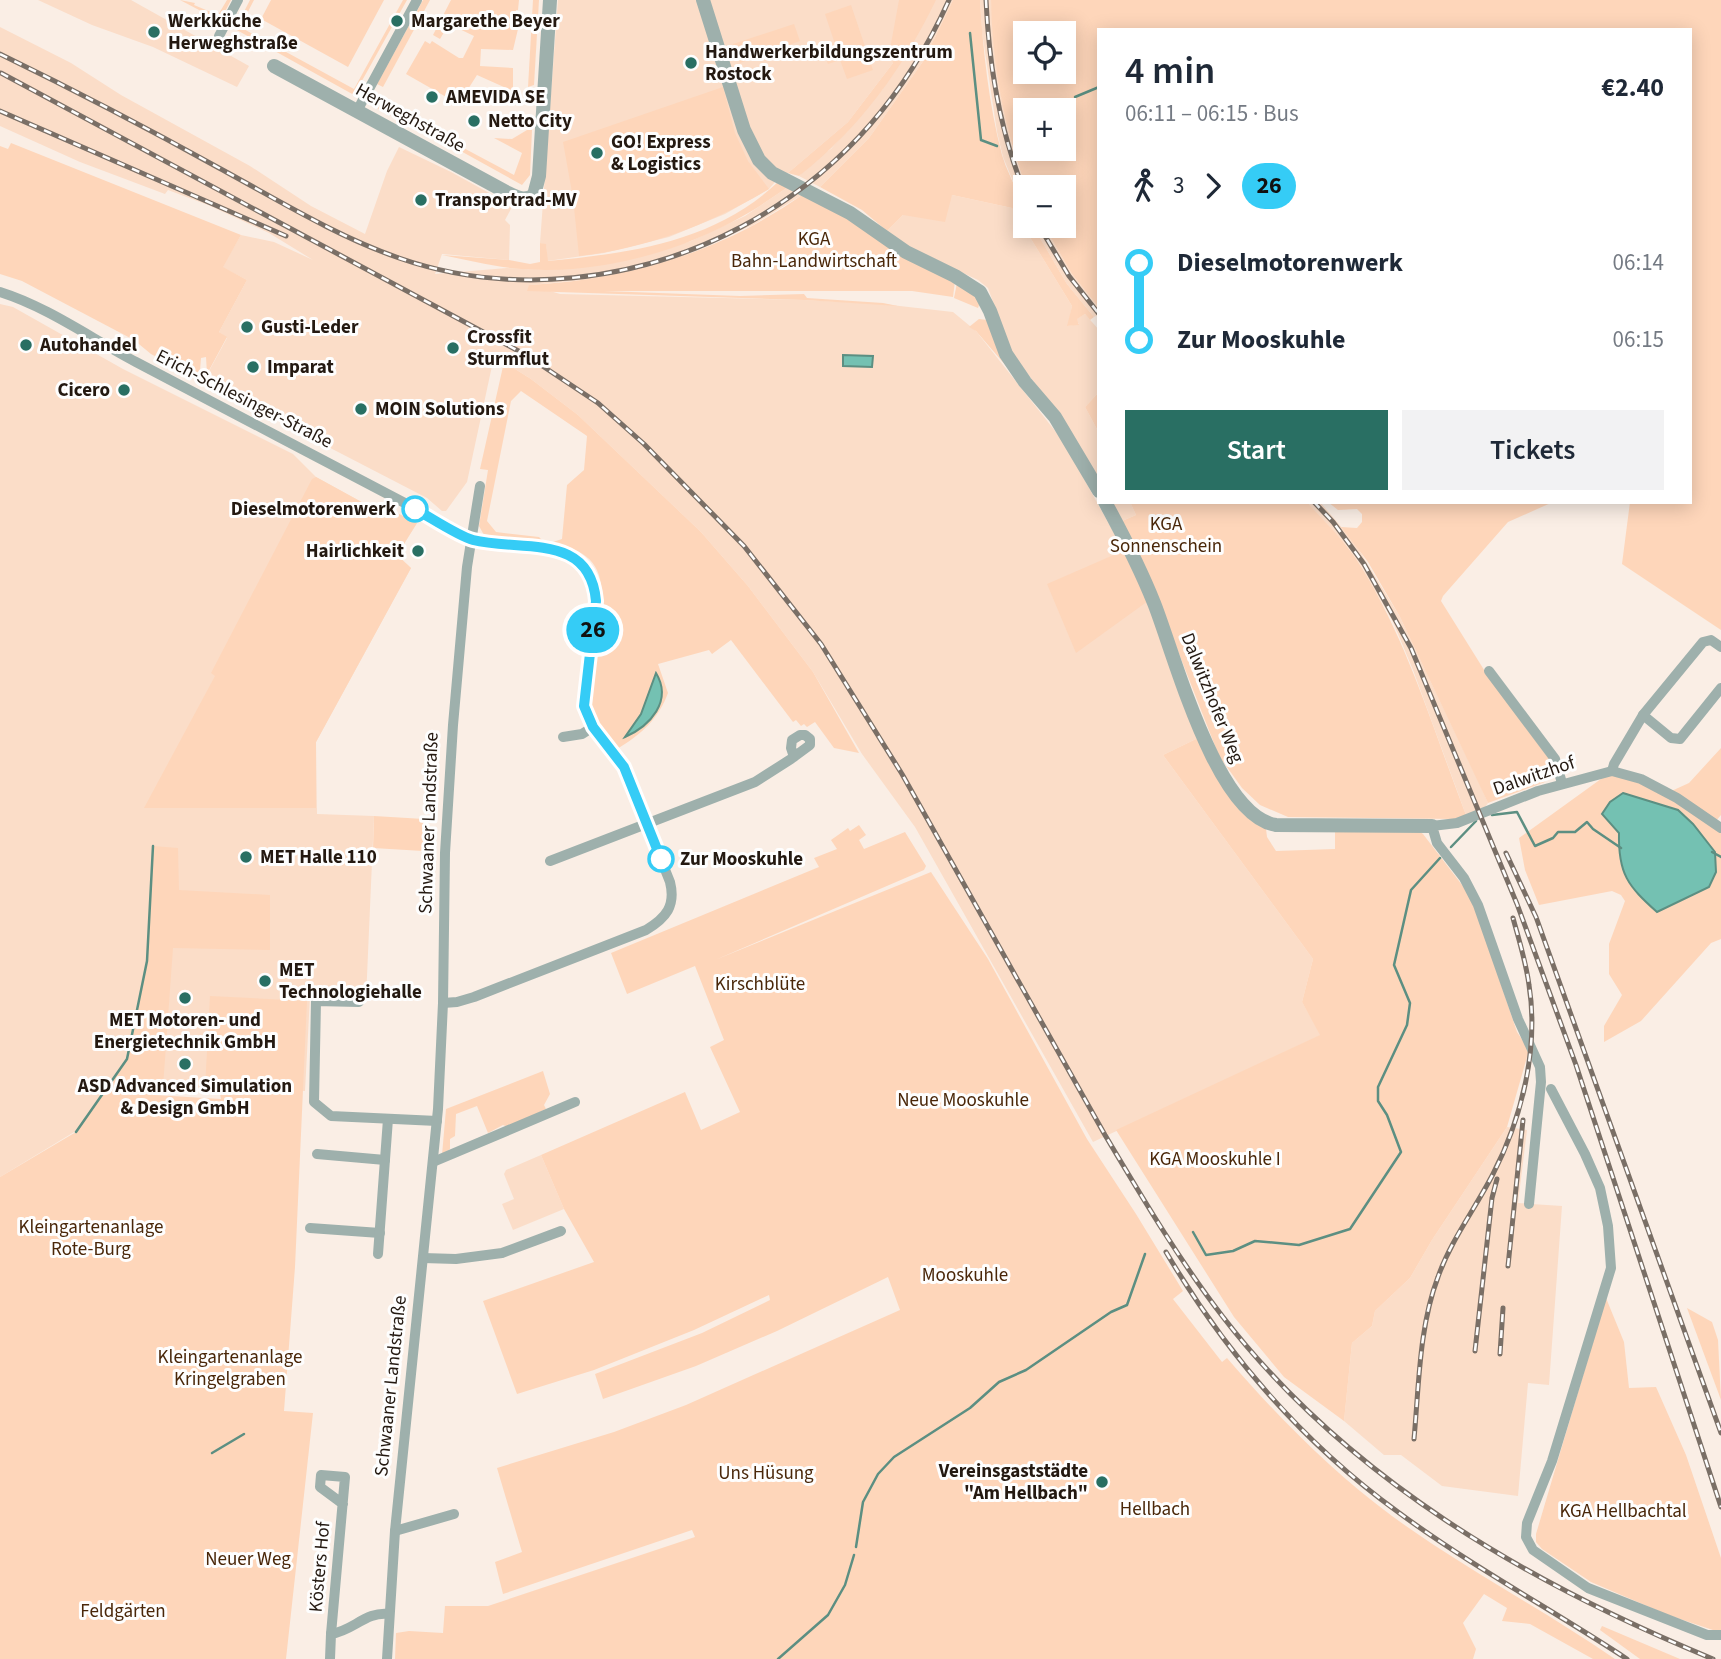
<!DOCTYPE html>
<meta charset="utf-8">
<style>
:root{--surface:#fff;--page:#f2f2f3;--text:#1f2937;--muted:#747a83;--accent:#296f63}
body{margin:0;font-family:"Source Sans 3",sans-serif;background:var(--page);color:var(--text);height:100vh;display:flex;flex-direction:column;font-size:26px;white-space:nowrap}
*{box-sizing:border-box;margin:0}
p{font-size:23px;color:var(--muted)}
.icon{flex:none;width:38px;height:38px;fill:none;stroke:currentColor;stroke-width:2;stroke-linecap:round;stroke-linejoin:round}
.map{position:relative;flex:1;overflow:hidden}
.panel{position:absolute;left:1097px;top:28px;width:595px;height:476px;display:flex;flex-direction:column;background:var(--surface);border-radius:0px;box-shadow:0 4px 18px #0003}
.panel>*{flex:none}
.badge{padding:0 14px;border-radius:23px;font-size:24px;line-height:46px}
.fabs{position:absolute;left:1013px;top:21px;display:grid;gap:14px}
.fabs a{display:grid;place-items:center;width:63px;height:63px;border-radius:0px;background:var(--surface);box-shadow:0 4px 18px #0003;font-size:35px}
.map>.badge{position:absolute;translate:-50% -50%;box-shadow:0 0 0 4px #fff}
.legs{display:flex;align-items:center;gap:10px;height:77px;padding:0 28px;font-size:23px}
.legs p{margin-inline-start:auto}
.overview{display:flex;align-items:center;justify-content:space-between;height:119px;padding:0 28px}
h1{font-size:38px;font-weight:600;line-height:52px}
.primary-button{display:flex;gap:14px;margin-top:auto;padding:14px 28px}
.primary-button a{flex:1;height:80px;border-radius:0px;background:var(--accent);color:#fff;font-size:28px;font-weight:600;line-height:80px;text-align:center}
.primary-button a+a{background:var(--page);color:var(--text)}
ul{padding:0 28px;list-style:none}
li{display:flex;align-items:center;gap:24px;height:77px;font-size:26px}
li i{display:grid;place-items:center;width:10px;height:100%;margin:0 9px;background:currentColor}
li i::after{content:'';width:18px;height:18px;margin:-9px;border:5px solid;border-radius:50%;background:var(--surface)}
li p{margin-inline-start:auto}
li:first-child i{background:linear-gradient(#0000 50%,currentColor 0)}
li:last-child i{background:linear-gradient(currentColor 50%,#0000 0)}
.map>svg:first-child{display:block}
</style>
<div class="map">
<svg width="1721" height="1659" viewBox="0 0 1721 1659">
<rect width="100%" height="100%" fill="#faeee5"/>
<!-- built -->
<g fill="#fbddc8">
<polygon points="38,0 131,0 249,66 237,87 153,47 92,25"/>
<polygon points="558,0 928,0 893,63 848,122 788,173 776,175 775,182 769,189 725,214 669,237 604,253 547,261 546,245 540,243"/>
<polygon points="935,0 953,0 924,60 869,138 820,187 799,176 823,154 831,149 882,90"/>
<polygon points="980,0 991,0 1002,101 1015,157 1026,187 1025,211 1003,157 997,132 982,32"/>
<polygon points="0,27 71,63 121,95 250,166 311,206 365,234 387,171 399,147 451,172 502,200 503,203 512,207 505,220 510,225 509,260 442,254 435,274 507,268 539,270 580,267 619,262 691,241 745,216 788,187 802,195 753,225 671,261 602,278 530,285 560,294 804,300 882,304 953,312 976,331 1063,441 1140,580 1198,738 1163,755 1313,959 1302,1002 1321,1035 1093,1142 915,827 862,754 813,672 748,586 701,532 578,415 531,379 504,362 495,352 467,482 446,511 442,511 427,498 203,382 227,338 219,332 247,280 222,267 241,235 274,242 313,260 269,233 208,205 168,190 165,194 80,162 0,126"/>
<polygon points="952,195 1012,208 1072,306 1068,326 1079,324 1076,319 1085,314 1099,330 1099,392 1085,407 1099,433 1099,478 1057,412 1011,352 988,288 978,280 914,250 887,231 903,215"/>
<polygon points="1033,226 1044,226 1072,274 1099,308 1099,314 1094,317 1067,284"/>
<polygon points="0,304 13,307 123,369 293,454 316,477 367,505 383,506 417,523 397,555 411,568 316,742 317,814 374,816 366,999 310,997 305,1091 150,1086 0,1177"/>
<polygon points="1112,502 1130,502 1136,515 1122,521"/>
<polygon points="1307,502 1320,502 1354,542 1400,617 1480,785 1488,803 1485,807 1466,815 1413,670 1393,622 1362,567 1348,547"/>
<polygon points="1507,1127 1527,1130 1518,1203 1562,1206 1549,1385 1528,1383 1518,1496 1442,1486 1401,1455 1384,1455 1344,1421 1352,1343 1372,1326 1375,1311 1410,1278 1432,1240"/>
<polygon points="541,1155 564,1209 513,1230 502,1204 514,1199 504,1174 506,1170"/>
</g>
<!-- green -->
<g fill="#fed6ba" fill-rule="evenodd">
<polygon points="180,0 195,3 194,5 218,15 227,0 231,0 220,21"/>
<polygon points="250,0 254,0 240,27 354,89 403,0 407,0 354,95 235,29"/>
<polygon points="271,0 384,0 348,67 261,19"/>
<polygon points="423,0 430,0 383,87 377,84"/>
<polygon points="451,0 519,0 518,10 516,10 514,28 518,29 513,50 481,49 480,66 513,68 513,91 477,75 463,97 459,96 455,102 406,74 425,41 430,44 432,41 459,58 463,58 474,36 449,24 440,39 433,35"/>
<polygon points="533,0 539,0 534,85 528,87"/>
<path d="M 899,0 L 936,0 C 902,70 860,128 799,176 L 788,173 L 848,122 L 893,63 L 890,49 Z"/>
<path d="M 953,0 L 980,0 C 983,51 989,105 1002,155 C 1009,179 1025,200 1026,226 L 1033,226 L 1067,284 L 1094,317 L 1090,320 L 1085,314 L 1077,319 L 1079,325 L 1067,326 L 1072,306 L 1012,208 L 952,195 L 945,222 L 903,215 L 887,231 L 862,210 L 820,187 L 869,138 L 924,60 Z"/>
<path d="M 991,0 L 1721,0 L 1721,630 L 1622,564 L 1630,502 L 1690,502 L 1690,30 L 1099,30 L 1099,308 L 1072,274 L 1044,226 L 1064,226 L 1064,187 L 1026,187 C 1004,128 992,63 991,0 ZM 1026,33 L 1064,33 L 1064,72 L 1026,72 ZM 1064,110 L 1064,149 L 1026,149 L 1026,110 Z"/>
<polygon points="851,5 873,70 847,79 840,60 828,64 822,49 835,44 825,14"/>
<polygon points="794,24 800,41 740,63 733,44"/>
<path d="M 723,87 L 735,133 L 748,161 L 769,189 C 710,224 648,248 579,256 L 573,198 L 563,142 Z"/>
<polygon points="375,92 380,94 376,101 394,110 392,116 368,103"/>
<polygon points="398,112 436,133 434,136 395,117"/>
<polygon points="527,130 532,130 530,175 522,185 439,139 441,136 514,175 522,153 494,138 512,139"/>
<polygon points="11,143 241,235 223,267 247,280 219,332 227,337 207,374 206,357 201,358 200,371 196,378 151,354 134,340 22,281 0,274 0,146 8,149"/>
<path d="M 778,182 L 788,187 C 773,197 758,208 743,216 C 678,253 596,275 521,269 C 494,267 468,260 442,255 L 509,260 L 530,264 L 540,262 L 540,243 L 546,244 L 548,261 C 631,253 714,242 778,182 Z"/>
<path d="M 802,195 L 851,218 L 955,281 L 953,297 L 912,291 L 604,291 L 740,296 L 804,294 L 807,298 L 883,303 L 898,306 L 804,300 L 527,291 L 529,285 C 628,280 721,252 802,195 Z"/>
<polygon points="957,283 970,291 980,302 978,308 954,298"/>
<polygon points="979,319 987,320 1007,367 976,331 969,327"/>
<path d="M 504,362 L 531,379 L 578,415 L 701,532 L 748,586 L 813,672 L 859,753 L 834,748 L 815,722 L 807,727 L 804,724 L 801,726 L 796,720 L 793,722 L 731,640 L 712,654 L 709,650 L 658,664 L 668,693 C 659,718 641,735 617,749 L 597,724 L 590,705 L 602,602 C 603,562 587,550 550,543 L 562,539 L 567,485 L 584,470 L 587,436 L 521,391 L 511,401 L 487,521 L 496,532 L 539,537 L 544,542 L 484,535 L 479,526 L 488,470 L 480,469 Z"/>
<polygon points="1099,392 1099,433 1085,407"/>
<polygon points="316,477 367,505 383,506 417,523 397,555 411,568 316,742 316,808 144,808 215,676 211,673 312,479"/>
<path d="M 1130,502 L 1307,502 C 1326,523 1347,543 1362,568 C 1409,645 1434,732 1466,815 L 1456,819 L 1288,817 L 1260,805 L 1242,788 L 1219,756 L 1149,577 L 1122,521 L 1136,515 Z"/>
<path d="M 1328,502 L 1553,502 L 1508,522 L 1443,596 L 1441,601 L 1486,673 L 1548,757 C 1551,766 1549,774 1545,782 L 1488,803 L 1400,617 L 1368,562 L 1341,527 L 1357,528 L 1362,522 L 1362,514 L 1357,509 L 1338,510 Z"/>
<polygon points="1125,550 1148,601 1076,653 1047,584"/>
<polygon points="1198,738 1247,815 1266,829 1267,837 1276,851 1335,849 1335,830 1416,828 1423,834 1472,898 1517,1032 1529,1050 1507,1127 1432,1240 1410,1278 1375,1311 1372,1326 1352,1343 1344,1421 1284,1377 1234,1317 1116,1130 1320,1035 1302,1002 1313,959 1163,755"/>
<polygon points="1721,748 1721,815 1715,822 1721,828 1721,939 1711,943 1641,1021 1604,1042 1604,1026 1622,995 1609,974 1609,944 1625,901 1621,895 1612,891 1539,905 1525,870 1519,838 1612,771 1667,793 1689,783"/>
<polygon points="374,816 424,819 423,851 373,848"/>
<path d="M 859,825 L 866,835 L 859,840 L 864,849 L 905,832 L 926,866 L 924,870 L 715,960 L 931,872 L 988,959 L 1087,1139 L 1136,1214 L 1183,1291 L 1173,1299 L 1222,1362 L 1227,1358 C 1277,1416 1331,1471 1392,1516 C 1463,1568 1543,1609 1615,1659 L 1593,1659 L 1530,1624 L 1502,1621 L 1507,1608 L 1484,1594 L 1463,1623 L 1476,1649 L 1473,1659 L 395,1659 L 396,1633 L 409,1631 L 443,1633 L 445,1606 L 488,1606 L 695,1537 L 692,1530 L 503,1594 L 495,1562 L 522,1552 L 497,1468 L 614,1432 L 686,1405 L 900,1310 L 888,1277 L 777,1331 L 696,1366 L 603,1399 L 595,1374 L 702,1333 L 770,1300 L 769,1295 L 694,1330 L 594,1370 L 517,1394 L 483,1301 L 594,1262 L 564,1209 L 541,1155 L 685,1092 L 701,1130 L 740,1112 L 710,1047 L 724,1040 L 695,966 L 627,994 L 611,953 L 819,867 L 814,858 L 837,849 L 831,840 L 848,828 L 850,831 Z"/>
<polygon points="153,846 178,848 179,890 270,895 270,950 173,948 163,1087 151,1087 155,1095 221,1099 219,1088 205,1088 210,996 307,1001 295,1267 284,1411 313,1413 286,1659 0,1659 0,1177 76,1132 127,1059 147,961"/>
<polygon points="543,1071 550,1094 544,1105 546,1109 508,1127 503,1125 488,1133 477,1106 456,1114 455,1136 450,1139 450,1149 442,1155 446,1109"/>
<polygon points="1606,1298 1624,1342 1629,1388 1656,1387 1686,1455 1721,1558 1721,1630 1713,1630 1668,1615 1591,1582 1542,1549 1536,1542 1536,1534"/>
<polygon points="1687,1308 1712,1322 1718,1340 1721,1400"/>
<polygon points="1602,1626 1680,1659 1640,1659 1600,1630"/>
</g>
<!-- water -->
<g fill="#74c1b2" stroke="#5c8f82" stroke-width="2">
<polygon points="843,355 873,356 872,367 843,366"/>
<path d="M 656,673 C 673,701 650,726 625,737 L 641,714 Z"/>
<path d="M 1623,793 L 1678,810 L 1693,824 L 1715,852 L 1716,872 L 1709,887 L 1657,912 C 1628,886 1618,874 1619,833 L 1602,814 L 1610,802 Z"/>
</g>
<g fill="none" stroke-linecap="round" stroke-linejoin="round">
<!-- stream -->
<g stroke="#5c8f82" stroke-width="2.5">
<polyline points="970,33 981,140 997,146"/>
<polyline points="1075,97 1099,87"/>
<polyline points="1062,110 1067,106"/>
<polyline points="1018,139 1026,137"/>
<polyline points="1492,815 1517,812 1535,846 1553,838 1558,832 1575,832 1587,822 1593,829 1621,848"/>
<polyline points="1451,847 1476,821"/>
<polyline points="1712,852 1721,857"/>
<polyline points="76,1132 127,1059 147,961 153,846"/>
<polyline points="1193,1232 1206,1255 1233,1251 1255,1241 1299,1245 1350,1229 1401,1152 1387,1115 1378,1101 1378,1087 1407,1025 1410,1003 1394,965 1411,890 1440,858"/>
<polyline points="212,1453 244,1434"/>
<polyline points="856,1547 863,1502 878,1474 894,1457 970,1408 999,1382 1026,1370 1111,1312 1127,1305 1145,1254"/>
<polyline points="778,1659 828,1615 845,1585 854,1555"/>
</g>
<!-- minor -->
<g stroke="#9eb0ac" stroke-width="10">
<polyline points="219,36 238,0"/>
<polyline points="357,111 417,0"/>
<path d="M 0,292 C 48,307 92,339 136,362 C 230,412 324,460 418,510 C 432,518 460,537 474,540 C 523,551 590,533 596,601 L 584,698 L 586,714 L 627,774 L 670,882 C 676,906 666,918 646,930 L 474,997 L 457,1002 L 443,1003"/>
<polyline points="1489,671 1555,759 1562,783"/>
<polyline points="1643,715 1671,738 1680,739 1721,688"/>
<polyline points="563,737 582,734 593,727"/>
<polyline points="1612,771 1614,764 1643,715 1703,642 1711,640 1721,647"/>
<polyline points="550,861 755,782 791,759 810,745 810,739 805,735 800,735 792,740 791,748 794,757"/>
<polyline points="359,1002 316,1001 314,1102 331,1116 437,1121"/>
<polyline points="1551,1089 1585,1154 1600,1188 1608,1226 1611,1268 1552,1461 1527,1523 1526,1537 1533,1550 1588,1588 1707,1635 1721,1635"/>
<polyline points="317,1154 385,1160"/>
<polyline points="433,1162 575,1102"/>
<polyline points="1529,1204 1541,1082 1540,1067 1518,1019 1478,905 1464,878 1437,843 1432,826 1457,823 1538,791 1612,771 1641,779 1677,798 1721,828"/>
<polyline points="310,1228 380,1233"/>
<polyline points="378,1254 388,1119"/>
<polyline points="423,1258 456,1259 502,1253 561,1231"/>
<polyline points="395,1531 454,1514"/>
<polyline points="331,1634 345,1477 321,1475 320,1487 343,1504"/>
<path d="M 330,1659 L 331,1634 C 353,1631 366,1611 389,1614"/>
<polyline points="387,1659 395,1531 438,1109 443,1003 445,853 453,725 467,567 480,486"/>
</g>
<!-- tertiary -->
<g stroke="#9eb0ac" stroke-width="14">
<polyline points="703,0 744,130 759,160 772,173 850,213 906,252 955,276 980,292 990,311 1006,354 1025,382 1055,417 1099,491"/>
<path d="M 274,66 L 506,192 C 516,197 524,202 534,195 L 539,176 L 550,0"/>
<path d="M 1105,502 C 1123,535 1140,568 1154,603 C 1174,653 1216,816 1276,825 L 1432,826"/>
</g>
<defs>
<g id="rail">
<path d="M 986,0 C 989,67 1000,133 1026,196"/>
<path d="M 0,54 C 74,90 147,128 219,168 C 278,200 336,236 399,258 C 511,297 638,282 741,227 C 836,176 905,98 949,0"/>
<path d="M 1,73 L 526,355 L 598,403 L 644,444 L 744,546 L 821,644 L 902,774 L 1105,1135 C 1142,1197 1179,1260 1223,1317 C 1347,1478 1528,1583 1713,1659"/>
<polyline points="0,111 286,236"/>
<polyline points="1039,226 1069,276 1099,314"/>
<polyline points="1314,502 1333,522 1364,564 1411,648 1517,904 1576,1065 1721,1507"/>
<polyline points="1506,853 1536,917 1721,1433"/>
<path d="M 1166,1252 C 1225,1352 1303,1443 1398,1512 C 1471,1566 1551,1609 1627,1659"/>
<polyline points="1508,1266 1523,1120"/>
<polyline points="1475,1351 1492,1198 1497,1179"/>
<polyline points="1500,1354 1503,1308"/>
<path d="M 1414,1439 C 1419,1385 1419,1327 1438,1277 C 1451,1240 1475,1209 1493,1174 C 1522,1118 1539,1048 1529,985 C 1526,962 1519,940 1513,918"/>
</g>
</defs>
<!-- rail casing -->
<use href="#rail" stroke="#7a6f66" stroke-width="5"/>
<!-- rail -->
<use href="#rail" stroke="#fefefe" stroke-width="2.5" stroke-dasharray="8" stroke-linecap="butt"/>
</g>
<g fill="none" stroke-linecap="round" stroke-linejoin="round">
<defs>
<path id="line-1" d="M 415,509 C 430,517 458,536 473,540 C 522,552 590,532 596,601 L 584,706 L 593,727 L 624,767 L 661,859"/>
</defs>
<!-- line-1 casing -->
<use href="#line-1" stroke="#fff" stroke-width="16"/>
<!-- line-1 -->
<use href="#line-1" stroke="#35ccf6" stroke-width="10"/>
</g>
<!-- markers -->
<g fill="#296f63" stroke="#fefefe" stroke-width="2.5">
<circle cx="397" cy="21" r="7"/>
<circle cx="154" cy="32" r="7"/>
<circle cx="691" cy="63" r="7"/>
<circle cx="432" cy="97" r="7"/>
<circle cx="474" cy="121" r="7"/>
<circle cx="597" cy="153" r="7"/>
<circle cx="421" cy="200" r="7"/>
<circle cx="247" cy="327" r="7"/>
<circle cx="26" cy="345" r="7"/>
<circle cx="453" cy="348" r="7"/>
<circle cx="253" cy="367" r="7"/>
<circle cx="124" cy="390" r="7"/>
<circle cx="361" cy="409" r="7"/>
<circle cx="418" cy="551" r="7"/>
<circle cx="246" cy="857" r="7"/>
<circle cx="265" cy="981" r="7"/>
<circle cx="185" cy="998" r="7"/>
<circle cx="185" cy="1064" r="7"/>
<circle cx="1102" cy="1482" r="7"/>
</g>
<g fill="#fff" stroke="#35ccf6" stroke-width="3.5">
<circle cx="415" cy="509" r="12"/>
<circle cx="661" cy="859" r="12"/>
</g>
<g text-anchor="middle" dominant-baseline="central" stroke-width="6" stroke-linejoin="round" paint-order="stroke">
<!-- poi labels -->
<g font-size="19" font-weight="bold" fill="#241911" stroke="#fefefe" text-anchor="start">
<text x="168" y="21">Werkküche<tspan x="168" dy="22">Herweghstraße</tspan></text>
<text x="411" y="21">Margarethe Beyer</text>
<text x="705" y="52">Handwerkerbildungszentrum<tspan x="705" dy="22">Rostock</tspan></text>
<text x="446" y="97">AMEVIDA SE</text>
<text x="488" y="121">Netto City</text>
<text x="611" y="142">GO! Express<tspan x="611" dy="22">&amp; Logistics</tspan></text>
<text x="435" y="200">Transportrad-MV</text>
<text x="261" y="327">Gusti-Leder</text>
<text x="467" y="337">Crossfit<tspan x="467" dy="22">Sturmflut</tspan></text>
<text x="40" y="345">Autohandel</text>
<text x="267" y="367">Imparat</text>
<text x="110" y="390" text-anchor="end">Cicero</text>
<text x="375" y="409">MOIN Solutions</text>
<text x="404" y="551" text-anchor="end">Hairlichkeit</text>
<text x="260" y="857">MET Halle 110</text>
<text x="279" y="970">MET<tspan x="279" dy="22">Technologiehalle</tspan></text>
<text x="185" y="1020" text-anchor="middle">MET Motoren- und<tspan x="185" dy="22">Energietechnik GmbH</tspan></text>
<text x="185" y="1086" text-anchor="middle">ASD Advanced Simulation<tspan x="185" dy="22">&amp; Design GmbH</tspan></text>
<text x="1088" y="1471" text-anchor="end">Vereinsgaststädte<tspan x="1088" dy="22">"Am Hellbach"</tspan></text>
</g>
<!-- street labels -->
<g font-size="19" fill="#241911" stroke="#fefefe">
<text transform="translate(410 118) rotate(29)">Herweghstraße</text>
<text transform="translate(244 399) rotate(27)">Erich-Schlesinger-Straße</text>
<text transform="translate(1212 698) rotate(68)">Dalwitzhofer Weg</text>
<text transform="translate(1534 776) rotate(-19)">Dalwitzhof</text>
<text transform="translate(429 823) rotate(-88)">Schwaaner Landstraße</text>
<text transform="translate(391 1386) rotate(-84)">Schwaaner Landstraße</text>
<text transform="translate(320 1567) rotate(-85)">Kösters Hof</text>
</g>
<!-- park labels -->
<g font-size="19" fill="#4a2709" stroke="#fefefe">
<text x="814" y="239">KGA<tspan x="814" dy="22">Bahn-Landwirtschaft</tspan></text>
<text x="1166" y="524">KGA<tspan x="1166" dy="22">Sonnenschein</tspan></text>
<text x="760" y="984">Kirschblüte</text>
<text x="963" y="1100">Neue Mooskuhle</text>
<text x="1215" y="1159">KGA Mooskuhle I</text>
<text x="91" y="1227">Kleingartenanlage<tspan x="91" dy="22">Rote-Burg</tspan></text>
<text x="965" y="1275">Mooskuhle</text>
<text x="230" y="1357">Kleingartenanlage<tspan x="230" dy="22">Kringelgraben</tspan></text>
<text x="766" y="1473">Uns Hüsung</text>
<text x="1155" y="1509">Hellbach</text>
<text x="1623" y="1511">KGA Hellbachtal</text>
<text x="248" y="1559">Neuer Weg</text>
<text x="123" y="1611">Feldgärten</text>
</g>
<!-- stop labels -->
<g font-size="19" font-weight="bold" fill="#241911" stroke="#fefefe" text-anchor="end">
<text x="396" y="509">Dieselmotorenwerk</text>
<text x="680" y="859" text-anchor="start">Zur Mooskuhle</text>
</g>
</g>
</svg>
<div class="fabs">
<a><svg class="icon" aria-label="locate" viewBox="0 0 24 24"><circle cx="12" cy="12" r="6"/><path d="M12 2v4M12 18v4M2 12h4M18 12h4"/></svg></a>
<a>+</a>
<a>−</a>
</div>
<b class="badge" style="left:593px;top:630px;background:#35ccf6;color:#111">26</b>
<section class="panel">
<div class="overview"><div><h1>4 min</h1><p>06:11 – 06:15 · Bus</p></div><b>€2.40</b></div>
<div class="legs"><svg class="icon" aria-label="walk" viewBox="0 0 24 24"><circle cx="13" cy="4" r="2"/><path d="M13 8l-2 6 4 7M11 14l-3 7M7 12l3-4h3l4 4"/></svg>3<svg class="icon" aria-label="forward" viewBox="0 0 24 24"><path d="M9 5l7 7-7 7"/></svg><b class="badge" style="background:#35ccf6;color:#111">26</b></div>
<ul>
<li><i style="color:#35ccf6"></i><b>Dieselmotorenwerk</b><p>06:14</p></li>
<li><i style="color:#35ccf6"></i><b>Zur Mooskuhle</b><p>06:15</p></li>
</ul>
<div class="primary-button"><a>Start</a><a>Tickets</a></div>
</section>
</div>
